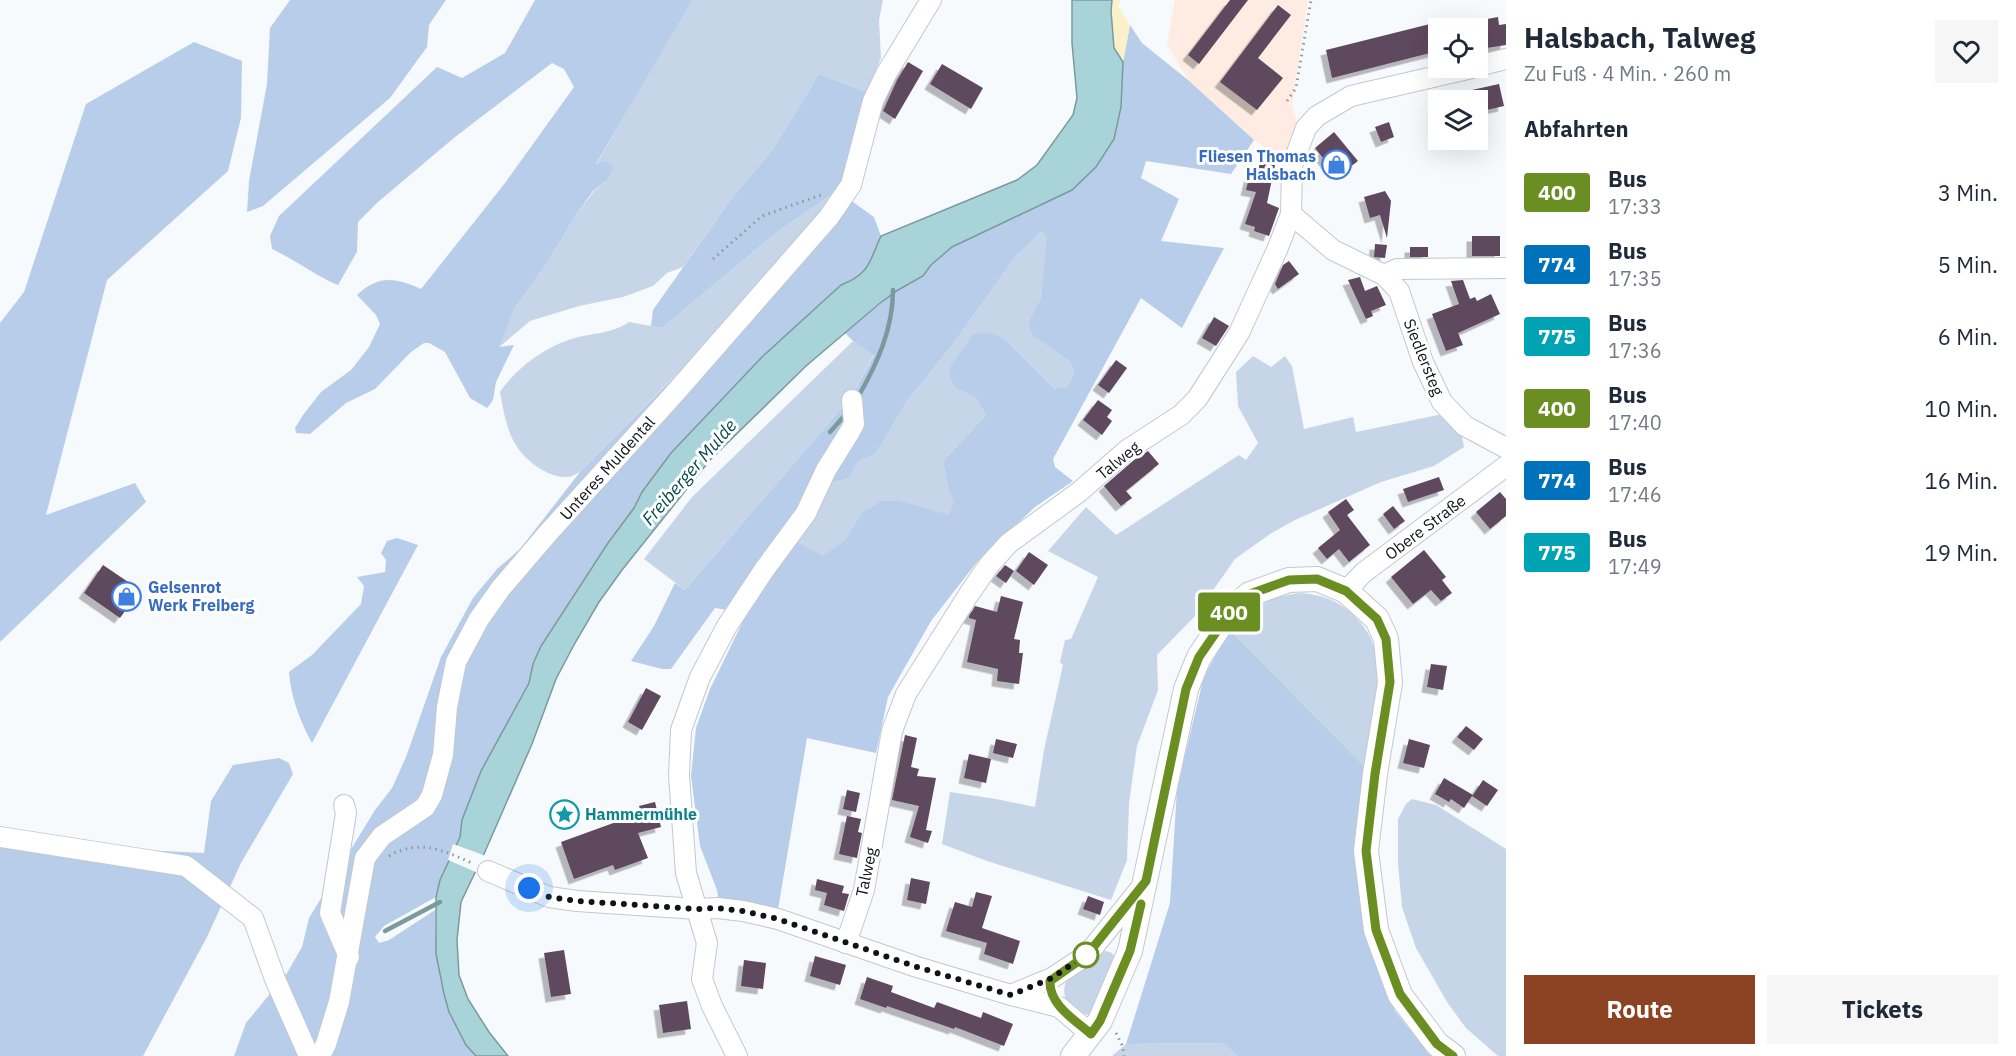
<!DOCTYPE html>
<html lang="de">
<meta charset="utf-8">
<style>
:root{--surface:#fff;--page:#f6f6f7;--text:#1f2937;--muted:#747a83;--accent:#8c4324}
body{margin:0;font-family:"IBM Plex Sans",sans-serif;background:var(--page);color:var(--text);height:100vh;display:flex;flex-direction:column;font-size:22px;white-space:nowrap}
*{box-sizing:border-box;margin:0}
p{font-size:20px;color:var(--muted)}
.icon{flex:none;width:33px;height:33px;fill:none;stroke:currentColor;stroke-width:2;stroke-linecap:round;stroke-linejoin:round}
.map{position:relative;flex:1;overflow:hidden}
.sheet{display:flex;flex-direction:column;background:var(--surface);width:510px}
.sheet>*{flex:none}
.badge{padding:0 12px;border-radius:4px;font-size:21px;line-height:39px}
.fabs{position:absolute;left:1428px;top:18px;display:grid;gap:12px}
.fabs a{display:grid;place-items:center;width:60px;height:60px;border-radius:0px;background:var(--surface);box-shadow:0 6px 24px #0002;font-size:30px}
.you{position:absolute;width:30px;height:30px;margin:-15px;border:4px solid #fff;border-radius:50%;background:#1a73e8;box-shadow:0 0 0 9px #1a73e833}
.map>.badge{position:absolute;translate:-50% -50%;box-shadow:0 0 0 3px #fff}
h2{padding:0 18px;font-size:22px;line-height:54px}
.round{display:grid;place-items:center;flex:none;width:63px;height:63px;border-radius:0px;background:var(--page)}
.head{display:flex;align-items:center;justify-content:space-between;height:102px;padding:0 18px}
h1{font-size:28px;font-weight:700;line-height:45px}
.primary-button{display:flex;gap:12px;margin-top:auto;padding:12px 18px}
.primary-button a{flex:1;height:69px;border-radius:0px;background:var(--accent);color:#fff;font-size:24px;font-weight:700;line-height:69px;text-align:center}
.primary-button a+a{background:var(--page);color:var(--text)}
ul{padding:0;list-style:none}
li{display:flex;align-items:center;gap:18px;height:72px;padding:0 18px}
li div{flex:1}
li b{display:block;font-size:22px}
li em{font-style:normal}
li .badge{min-width:66px;font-weight:700;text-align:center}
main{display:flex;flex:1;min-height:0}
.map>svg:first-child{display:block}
</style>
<main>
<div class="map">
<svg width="1506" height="1056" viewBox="0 0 1506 1056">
<defs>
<filter id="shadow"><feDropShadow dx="-5.5" dy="5.5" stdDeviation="0" flood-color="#0004"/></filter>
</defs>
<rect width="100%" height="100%" fill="#f7fafd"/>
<!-- industrial -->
<polygon fill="#feece2" points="1175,0 1308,0 1292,106 1302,138 1292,166 1254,140 1188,80 1167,44"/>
<!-- green -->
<g fill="#c7d5e8">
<polygon points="690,0 883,0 879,20 881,58 867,92 819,74 773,149 729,202 683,267 667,273 653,286 623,297 579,306 530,321 498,348 514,309 545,266 576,215 594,191 607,180 596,165"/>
<path d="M 839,190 L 800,249 L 580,472 C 576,474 571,477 567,477 C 547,478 523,459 514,442 C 506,427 503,408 500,392 C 514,371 542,349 566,341 C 588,332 608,336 629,322 L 662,328 L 777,232 Z"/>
<polygon points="1041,232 1048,236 1041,298 1028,322 1032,335 1070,362 1074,371 1070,382 1064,389 1055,389 1004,338 957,389 976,398 986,415 943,461 947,484 955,502 949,516 901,501 861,514 845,540 823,557 796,541 825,485 849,478 858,462 876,453 908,400 950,348 1016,256"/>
<polygon points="853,341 874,354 852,396 685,590 644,559 692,497"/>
<polygon points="1253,356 1271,367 1285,356 1292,366 1304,429 1353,417 1356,432 1443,414 1462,436 1464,447 1434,466 1381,482 1295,520 1270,534 1235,559 1195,616 1157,655 1158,690 1137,746 1129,803 1127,860 1111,900 987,861 942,844 950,792 996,799 1035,807 1044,750 1063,665 1060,662 1065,640 1071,639 1098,577 1048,551 1086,507 1116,535 1239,455 1246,460 1258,443 1238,406 1236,372"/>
<path d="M 1301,593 C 1320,595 1336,599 1351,613 C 1361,622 1370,633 1374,647 C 1384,678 1369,734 1364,766 L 1230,630 C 1254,607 1267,597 1301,593 Z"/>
<polygon points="1412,799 1436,805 1506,849 1506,1056 1498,1056 1466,1028 1447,1002 1416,948 1402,907 1398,864 1398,819 1406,804"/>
<path d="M 1106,951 L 1112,953 L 1115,958 L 1092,1013 L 1088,1015 C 1073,1012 1059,998 1066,982 L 1101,952 Z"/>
<polygon points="1223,1043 1238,1056 1112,1056 1126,1044"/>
</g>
<!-- forest -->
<g fill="#b7cdea" fill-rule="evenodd">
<polygon points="290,0 446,0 429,25 427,47 390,98 263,206 247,212 249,181 267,84 270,28"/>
<path d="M 535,0 L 692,0 L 596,164 L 606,161 L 613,168 L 607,180 L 593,191 L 576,215 L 545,266 L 514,309 L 499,347 L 514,345 L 496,382 L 493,400 L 487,408 L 470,398 L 445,352 L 429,343 L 424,343 L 411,352 L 375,389 L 346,403 L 310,434 L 296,433 L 295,428 L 303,415 L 321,392 L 351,370 L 369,347 L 380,324 L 376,315 L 357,295 C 379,274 396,278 421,289 L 505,183 L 574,87 L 564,69 L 552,63 L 455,137 L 378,202 L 358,222 L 357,252 L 338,285 C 314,275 296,260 272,249 L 270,236 L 279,216 L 437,67 L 462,78 L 505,53 Z"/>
<path d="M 1130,25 L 1142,43 L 1188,80 L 1254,140 L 1231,174 L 1146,161 L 1141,178 L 1179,199 L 1161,241 L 1224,248 L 1182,328 L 1141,298 L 1053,459 L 1055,467 L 1073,481 L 1035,507 L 977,562 L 931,621 L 888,697 L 876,753 L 807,738 L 775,927 L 720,912 L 717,890 L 700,846 L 691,776 L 696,728 L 710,689 L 747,613 L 715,608 L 671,669 L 662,669 L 631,661 L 654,626 L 675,583 L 685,590 L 852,396 L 874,355 L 853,341 L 845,333 L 897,290 L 923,276 L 931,265 L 952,247 L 1017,216 L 1096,167 L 1114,139 L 1121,107 L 1123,62 ZM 1041,232 L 1047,236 L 1041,298 L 1028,322 L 1032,335 L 1070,362 L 1074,371 L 1070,382 L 1065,388 L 1055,389 L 1004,338 L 988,333 L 974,334 L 951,365 L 949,376 L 957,389 L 976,398 L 986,415 L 943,461 L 947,484 L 954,502 L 949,515 L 901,501 L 881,501 L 861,514 L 845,540 L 823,556 L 796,541 L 825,485 L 849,478 L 858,462 L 876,453 L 908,400 L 950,348 L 1016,256 Z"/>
<polygon points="194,42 242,61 241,118 228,171 107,280 46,515 135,483 146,502 0,642 0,323 24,292 86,104"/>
<path d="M 819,74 L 867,92 L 842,184 L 853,202 L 874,217 L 881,236 C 869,262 870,274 840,285 L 762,357 L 671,453 L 642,492 L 634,508 L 608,543 L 541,646 L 533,664 L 529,683 L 481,771 L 462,820 L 460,837 L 440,880 L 436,897 L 384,926 L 375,937 L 379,943 L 389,940 L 435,910 C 436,964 440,1014 476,1056 L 234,1056 L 246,1023 L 287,973 L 302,947 L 309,918 L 375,810 L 392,788 L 406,757 L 441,657 L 473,598 L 497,569 L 520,549 L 580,472 L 800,250 L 796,239 L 810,225 L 836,192 L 777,232 L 668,323 L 662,328 L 651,326 L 653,310 L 729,202 L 773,149 Z"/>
<path d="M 397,538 L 418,545 L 312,743 C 300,721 291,698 289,672 L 312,655 L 361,604 L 364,586 L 357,577 L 385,572 L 386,560 L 381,553 L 387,541 Z"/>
<polygon points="1230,630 1364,766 1366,933 1395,1011 1431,1056 1238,1056 1223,1043 1126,1044 1170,903 1177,789 1204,676"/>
<polygon points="279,758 289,763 293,774 241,863 207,937 143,1056 0,1056 0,843 204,853 211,801 233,765"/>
</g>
<!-- sand -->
<polygon fill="#faf0ca" points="1112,0 1120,0 1118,6 1130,25 1123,62 1114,48 1111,11"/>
<!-- water -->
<path fill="#a8d4d9" stroke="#7b9a9e" stroke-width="1.5" d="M 1072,0 L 1112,0 L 1111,11 L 1114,48 L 1123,62 L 1121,107 L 1114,139 L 1096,167 L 1072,190 L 952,247 L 931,265 L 923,276 L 898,290 L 879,304 L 806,366 L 710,460 L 622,570 L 599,602 L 575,643 L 556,679 L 532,744 L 484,854 L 461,902 L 457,940 L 459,975 L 468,999 L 489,1032 L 508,1056 L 476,1056 L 466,1045 L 449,1012 L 444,994 L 436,954 L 436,897 L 440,880 L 460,837 L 462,820 L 481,771 L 529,683 L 533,664 L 541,646 L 608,543 L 634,508 L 642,492 L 671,453 L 762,357 L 841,285 C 870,274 869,262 881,236 L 1017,180 L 1037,165 L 1073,115 L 1077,98 L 1072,43 Z"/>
<!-- pier -->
<polygon fill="#f7fafd" points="453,844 486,856 478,873 448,860"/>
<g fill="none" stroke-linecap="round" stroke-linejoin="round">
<!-- stream -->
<g stroke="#7b9a9e" stroke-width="4.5">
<path d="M 858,397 C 877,364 893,329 893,290"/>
<polyline points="830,432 846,414"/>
<polyline points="385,931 440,902"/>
</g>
</g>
<!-- building -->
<g fill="#5e485f" filter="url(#shadow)">
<polygon points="1230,0 1248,0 1199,64 1188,55"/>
<polygon points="1278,5 1291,15 1258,58 1283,78 1257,110 1220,82"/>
<polygon points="1498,17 1499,25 1506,24 1506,45 1480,49 1476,28 1483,27 1482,20"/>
<polygon points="1438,22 1438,51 1332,78 1326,50"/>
<polygon points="908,62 923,71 895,119 883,111 897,80"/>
<polygon points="942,64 983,88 971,109 930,84"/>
<polygon points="1499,84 1504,106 1478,112 1478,100 1474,100 1472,90"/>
<polygon points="1389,122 1394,137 1381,142 1375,127"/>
<polygon points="1334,132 1358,161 1346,170 1344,166 1335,173 1315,148"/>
<polygon points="1260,162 1275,165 1267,203 1279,208 1269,236 1254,231 1255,227 1245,224 1256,192 1246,190 1250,174 1257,175"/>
<polygon points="1385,191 1391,201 1387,238 1380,215 1370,218 1364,197"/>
<rect x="1472" y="236" width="28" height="20"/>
<polygon points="1375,244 1387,245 1385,258 1374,257"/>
<rect x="1410" y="247" width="18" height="10"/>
<polygon points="1289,261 1299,274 1278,289 1275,284 1283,265"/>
<polygon points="1360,277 1365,291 1377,286 1386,305 1371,311 1373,316 1366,319 1348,280"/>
<polygon points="1463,280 1470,299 1475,297 1477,301 1491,294 1500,314 1458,333 1463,345 1446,351 1432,314 1459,304 1451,281"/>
<polygon points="1214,317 1229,326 1216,346 1202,338"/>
<polygon points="1116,360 1127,368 1109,393 1098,385"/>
<polygon points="1098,400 1112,410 1107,417 1112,421 1102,435 1083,420"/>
<polygon points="1148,451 1159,464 1126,491 1132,498 1121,506 1104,486 1134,460"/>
<polygon points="1439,477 1444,490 1408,502 1403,489"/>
<polygon points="1500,492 1506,499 1506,516 1490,529 1476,512"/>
<polygon points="1346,499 1354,510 1347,515 1370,545 1349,562 1339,549 1327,559 1318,548 1340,530 1328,512"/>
<polygon points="1393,506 1405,521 1394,529 1383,514"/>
<polygon points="1424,550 1446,577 1442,580 1452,593 1441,601 1431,590 1413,604 1391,577"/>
<polygon points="1029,552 1048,565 1034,585 1016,571"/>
<polygon points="103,565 140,590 120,618 84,593"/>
<polygon points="1005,565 1014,571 1006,583 996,576"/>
<polygon points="1001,596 1023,602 1014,639 1020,640 1019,653 1023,653 1019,684 997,681 998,669 967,662 976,620 969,618 969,616 975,606 997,612"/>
<polygon points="1431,664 1447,666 1443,690 1427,687"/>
<polygon points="646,688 661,696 642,730 628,722"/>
<polygon points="1466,726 1483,739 1474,750 1457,737"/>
<polygon points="905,735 917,738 911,767 919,769 917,776 936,778 926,830 932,831 928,843 910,837 919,806 892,800"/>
<polygon points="996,739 1017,744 1013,758 993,753"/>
<polygon points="1409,739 1430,745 1424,768 1403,763"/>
<polygon points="969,754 991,759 986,783 964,778"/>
<polygon points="1444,778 1473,795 1483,780 1498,790 1487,806 1472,796 1464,808 1451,799 1449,802 1435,794"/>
<polygon points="847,790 860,793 856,812 843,809"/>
<polygon points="655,802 661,827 638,833 648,858 615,870 613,865 574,879 561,842 641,813 639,806"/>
<polygon points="847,816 861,819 858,832 862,833 857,858 839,854"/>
<polygon points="911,878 930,882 926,904 907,900"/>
<polygon points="817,879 844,886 842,893 849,894 844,911 824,905 827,893 815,890"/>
<polygon points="976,892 992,896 982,928 1020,941 1013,964 984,954 987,943 946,931 955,902 972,907"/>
<polygon points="1088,896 1104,902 1100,915 1083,909"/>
<polygon points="564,950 571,994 551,997 544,953"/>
<polygon points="815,956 846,965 840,985 810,976"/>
<polygon points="744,960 766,963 763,989 741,986"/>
<polygon points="867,977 893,986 891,992 934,1008 937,1002 981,1018 983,1012 1013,1024 1004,1046 955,1027 954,1029 887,1006 886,1008 860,999"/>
<polygon points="687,1001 691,1029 663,1033 659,1005"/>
</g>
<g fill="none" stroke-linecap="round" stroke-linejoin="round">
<defs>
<g id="minor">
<polyline points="1478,66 1506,59"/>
<polyline points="1291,214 1333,250 1384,275 1399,291 1423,362 1442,402 1465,426 1506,448"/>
<polyline points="1384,275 1397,269 1506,268"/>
<polyline points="1346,591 1363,573 1506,466"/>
<polyline points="344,805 346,813 330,913 349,957"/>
<polyline points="0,837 186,866 253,918 275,979 309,1056"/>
<polyline points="488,871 549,897 577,901 697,909 717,908 743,911 778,919 917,967 1011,995 1059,1007 1091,1034"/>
<polyline points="846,943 864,890 892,731 906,694 969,594 989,565 1009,543 1079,492 1127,450 1181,415 1197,399 1239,333 1277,250 1291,214 1292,166 1306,128 1317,116 1351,96 1472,68"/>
<polyline points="1011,995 1052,978 1087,955 1144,884"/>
<polyline points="320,1056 326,1044 339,1002 365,858 382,836 425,807 432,795 443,755 447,707 456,662 479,619 501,588 549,532 675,393 829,217 851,185 873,101 886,74 931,0"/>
<polyline points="737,1056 712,1006 702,979 707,943 686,873 679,775 681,730 700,677 727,626 764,570 806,513 826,470 849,433 854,424 852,400"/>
</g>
<polyline id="major" points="1073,1056 1100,1021 1130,951 1186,689 1199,657 1231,609 1250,594 1289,580 1317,579 1346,591 1377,619 1386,639 1390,683 1375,774 1366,851 1376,930 1400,995 1437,1044 1453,1056"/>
</defs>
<!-- minor casing -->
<use href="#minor" stroke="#c2c8d1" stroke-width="22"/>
<!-- major casing -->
<use href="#major" stroke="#c2c8d1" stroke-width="26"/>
<!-- path -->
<g stroke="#95979a" stroke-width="3" stroke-dasharray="1.5 4.5" stroke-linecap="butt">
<polyline points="1287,101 1296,88 1311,0"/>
<polyline points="713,259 762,216 824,194"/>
<path d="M 389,856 C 420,838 445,851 474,864"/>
<polyline points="1116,1033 1123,1047 1124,1056"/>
</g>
<!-- minor -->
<use href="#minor" stroke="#fff" stroke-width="20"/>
<!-- major -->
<use href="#major" stroke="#fff" stroke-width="24"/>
</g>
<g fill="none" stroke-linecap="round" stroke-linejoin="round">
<defs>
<path id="line" d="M 1141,904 L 1130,951 L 1100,1021 L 1091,1034 C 1075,1020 1049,1005 1050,981 L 1087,955 L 1146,881 L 1186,689 L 1199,657 L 1221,625 L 1231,609 L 1250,594 L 1289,580 L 1317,579 L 1346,591 L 1377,619 L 1386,639 L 1390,682 L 1375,774 L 1366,851 L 1376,930 L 1400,994 L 1437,1044 L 1453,1056"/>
</defs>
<!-- line casing -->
<use href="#line" stroke="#fff" stroke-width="14"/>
<!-- line -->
<use href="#line" stroke="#6b8e23" stroke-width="9"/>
<!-- walk -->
<polyline stroke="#111316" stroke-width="6" stroke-dasharray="0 10.8" points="529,888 549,897 578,901 697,909 717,908 743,911 778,919 917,967 1011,995 1052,978 1086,955"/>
</g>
<!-- icons -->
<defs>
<symbol id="shop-ring" viewBox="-11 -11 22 22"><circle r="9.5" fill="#fff" stroke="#3f7fe0" stroke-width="1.5"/><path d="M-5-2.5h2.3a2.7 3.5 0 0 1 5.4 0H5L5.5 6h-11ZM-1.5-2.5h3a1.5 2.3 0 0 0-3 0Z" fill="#3f7fe0"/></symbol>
<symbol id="sight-ring" viewBox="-11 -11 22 22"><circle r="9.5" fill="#fff" stroke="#0f9aa8" stroke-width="1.5"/><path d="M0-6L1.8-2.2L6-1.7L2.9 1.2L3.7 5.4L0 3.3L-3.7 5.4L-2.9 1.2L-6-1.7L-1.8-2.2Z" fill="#0f9aa8"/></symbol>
</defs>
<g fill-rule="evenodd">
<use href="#shop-ring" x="1320" y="148" width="33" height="33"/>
<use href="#shop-ring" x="110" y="580" width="33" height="33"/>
<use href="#sight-ring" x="548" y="798" width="33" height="33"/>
</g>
<!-- markers -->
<circle fill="#fff" stroke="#6b8e23" stroke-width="3" cx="1086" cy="955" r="12"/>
<g text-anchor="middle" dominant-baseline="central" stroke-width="6" stroke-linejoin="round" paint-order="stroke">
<!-- shop labels -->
<g font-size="16" font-weight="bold" fill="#366cbe" stroke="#fff" text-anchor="end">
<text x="1316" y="156">Fliesen Thomas<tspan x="1316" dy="18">Halsbach</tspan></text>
<text x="148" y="587" text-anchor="start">Gelsenrot<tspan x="148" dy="18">Werk Freiberg</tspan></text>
</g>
<!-- street labels -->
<g font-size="16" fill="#111316" stroke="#fff">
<text transform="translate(1424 357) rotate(68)">Siedlersteg</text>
<text transform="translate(1118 460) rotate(-39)">Talweg</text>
<text transform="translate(607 468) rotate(-48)">Unteres Muldental</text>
<text transform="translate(1425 527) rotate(-37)">Obere Straße</text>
<text transform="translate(866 872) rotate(-78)">Talweg</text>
</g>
<!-- culture labels -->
<g font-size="16" font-weight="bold" fill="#0d838f" stroke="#fff" text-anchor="start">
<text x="585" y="814">Hammermühle</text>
</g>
<!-- water labels -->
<g font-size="18" font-style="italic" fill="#03484e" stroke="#fff">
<text transform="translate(689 472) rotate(-49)">Freiberger Mulde</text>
</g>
</g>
</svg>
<div class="fabs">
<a><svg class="icon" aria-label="locate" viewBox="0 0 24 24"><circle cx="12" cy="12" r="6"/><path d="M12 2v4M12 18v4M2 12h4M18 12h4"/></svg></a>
<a><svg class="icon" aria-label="layers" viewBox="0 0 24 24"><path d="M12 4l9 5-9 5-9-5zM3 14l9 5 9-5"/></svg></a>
</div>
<div class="you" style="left:529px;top:888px"></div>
<b class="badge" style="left:1229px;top:612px;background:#6b8e23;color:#fff">400</b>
</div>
<section class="sheet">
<div class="head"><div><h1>Halsbach, Talweg</h1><p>Zu Fuß · 4 Min. · 260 m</p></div><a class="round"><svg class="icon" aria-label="heart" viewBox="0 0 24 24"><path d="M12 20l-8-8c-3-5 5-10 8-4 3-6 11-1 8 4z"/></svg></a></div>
<h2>Abfahrten</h2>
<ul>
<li><span class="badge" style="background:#6b8e23;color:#fff">400</span><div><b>Bus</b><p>17:33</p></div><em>3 Min.</em></li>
<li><span class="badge" style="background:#0072bc;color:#fff">774</span><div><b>Bus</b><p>17:35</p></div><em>5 Min.</em></li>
<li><span class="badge" style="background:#00a3b4;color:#fff">775</span><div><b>Bus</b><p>17:36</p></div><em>6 Min.</em></li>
<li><span class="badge" style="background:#6b8e23;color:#fff">400</span><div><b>Bus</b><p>17:40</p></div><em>10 Min.</em></li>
<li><span class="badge" style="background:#0072bc;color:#fff">774</span><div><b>Bus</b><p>17:46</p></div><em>16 Min.</em></li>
<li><span class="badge" style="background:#00a3b4;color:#fff">775</span><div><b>Bus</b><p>17:49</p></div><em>19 Min.</em></li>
</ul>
<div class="primary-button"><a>Route</a><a>Tickets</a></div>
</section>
</main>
